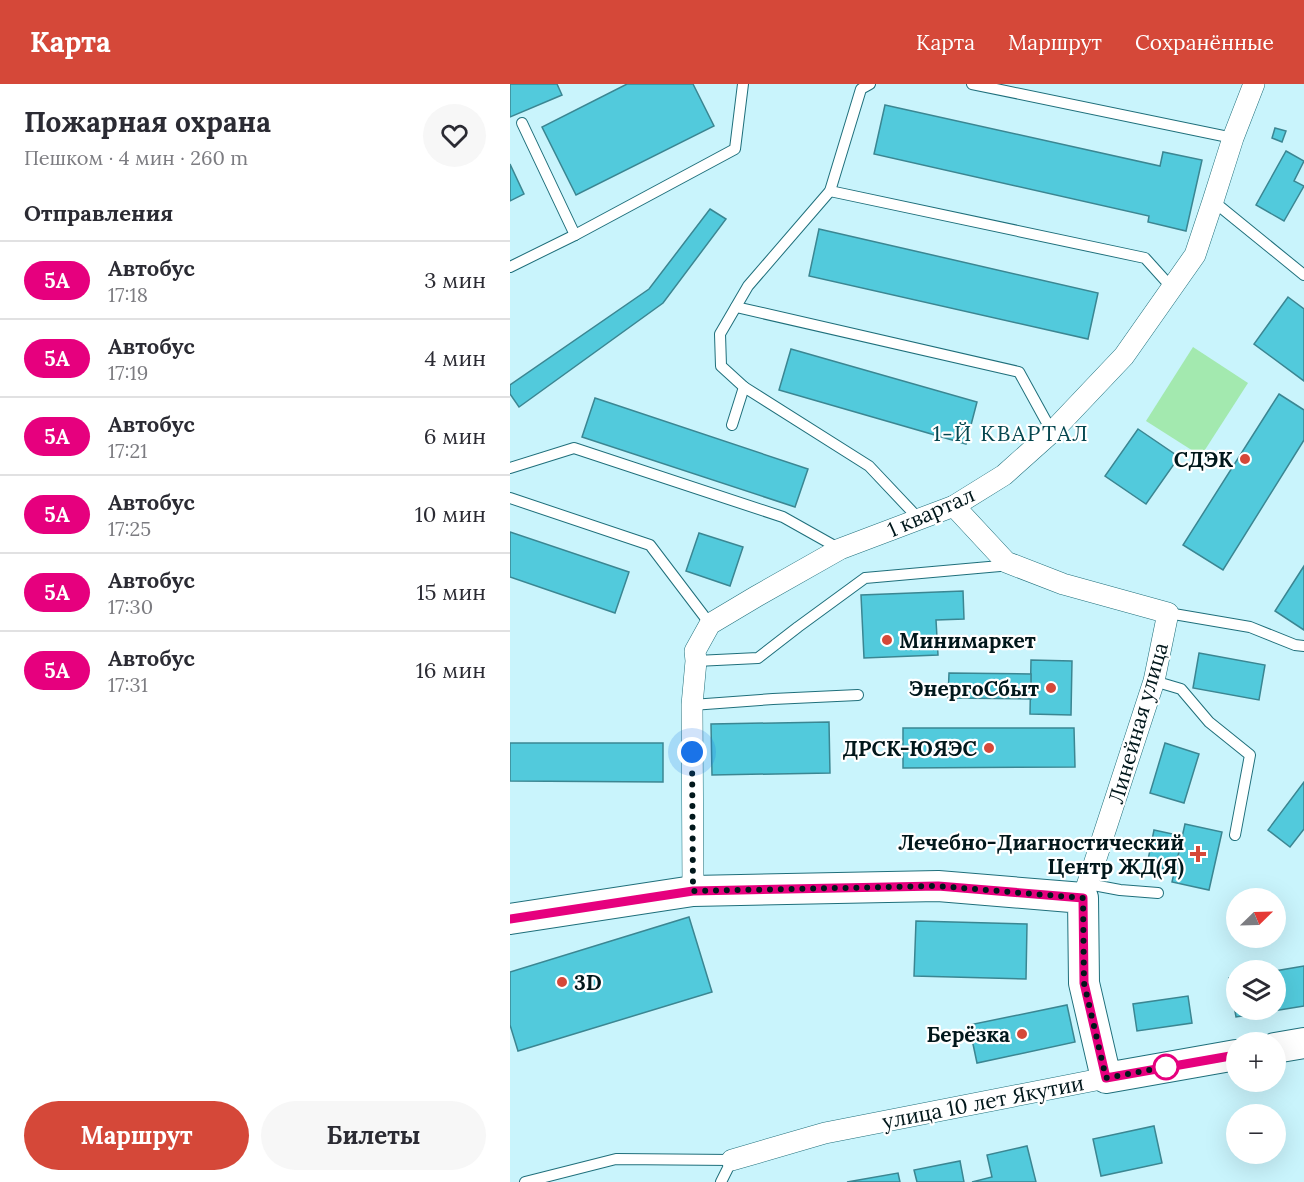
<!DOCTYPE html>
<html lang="ru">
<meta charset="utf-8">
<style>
:root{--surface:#fff;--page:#f7f7f7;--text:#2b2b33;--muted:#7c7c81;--line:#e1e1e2;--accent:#d54839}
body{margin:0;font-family:Lora,serif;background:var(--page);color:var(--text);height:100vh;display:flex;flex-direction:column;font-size:22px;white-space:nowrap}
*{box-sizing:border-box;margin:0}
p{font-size:20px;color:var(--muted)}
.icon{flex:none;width:33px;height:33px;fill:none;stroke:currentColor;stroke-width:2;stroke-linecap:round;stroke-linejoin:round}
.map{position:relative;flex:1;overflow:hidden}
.drawer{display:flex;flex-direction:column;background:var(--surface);width:510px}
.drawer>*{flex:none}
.badge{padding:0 12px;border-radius:20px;font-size:21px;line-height:39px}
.needle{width:39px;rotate:67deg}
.fabs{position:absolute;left:716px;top:804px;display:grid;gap:12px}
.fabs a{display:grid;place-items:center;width:60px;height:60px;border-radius:50%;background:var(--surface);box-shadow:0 6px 24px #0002;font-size:30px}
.you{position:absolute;width:30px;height:30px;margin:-15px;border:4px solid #fff;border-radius:50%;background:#1a73e8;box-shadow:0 0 0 9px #1a73e833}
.map>.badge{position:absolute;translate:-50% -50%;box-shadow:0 0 0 3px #fff}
h2{padding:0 24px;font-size:22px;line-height:54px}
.round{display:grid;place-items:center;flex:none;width:63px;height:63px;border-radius:32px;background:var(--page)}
.summary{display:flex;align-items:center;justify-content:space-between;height:102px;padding:0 24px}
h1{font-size:28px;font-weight:700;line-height:45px}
.button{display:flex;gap:12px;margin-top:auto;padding:12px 24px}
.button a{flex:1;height:69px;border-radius:36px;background:var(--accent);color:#fff;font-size:24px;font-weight:700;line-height:69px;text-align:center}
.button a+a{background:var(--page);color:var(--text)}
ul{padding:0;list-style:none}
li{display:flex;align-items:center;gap:18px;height:78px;padding:0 24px;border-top:2px solid var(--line)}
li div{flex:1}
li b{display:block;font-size:22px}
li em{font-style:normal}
li .badge{min-width:66px;font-weight:700;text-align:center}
header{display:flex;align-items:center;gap:36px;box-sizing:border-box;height:84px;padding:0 30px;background:var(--accent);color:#fff}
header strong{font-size:28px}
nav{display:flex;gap:33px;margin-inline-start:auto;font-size:21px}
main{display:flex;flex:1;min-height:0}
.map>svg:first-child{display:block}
</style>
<header>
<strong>Карта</strong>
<nav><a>Карта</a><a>Маршрут</a><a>Сохранённые</a></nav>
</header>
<main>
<section class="drawer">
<div class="summary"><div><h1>Пожарная охрана</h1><p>Пешком · 4 мин · 260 m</p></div><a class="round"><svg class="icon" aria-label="heart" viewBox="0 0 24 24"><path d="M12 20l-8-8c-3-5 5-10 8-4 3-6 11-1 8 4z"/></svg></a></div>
<h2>Отправления</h2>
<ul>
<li><span class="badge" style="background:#e6007e;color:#fff">5А</span><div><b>Автобус</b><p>17:18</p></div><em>3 мин</em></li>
<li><span class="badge" style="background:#e6007e;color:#fff">5А</span><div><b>Автобус</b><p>17:19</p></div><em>4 мин</em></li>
<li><span class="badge" style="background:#e6007e;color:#fff">5А</span><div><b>Автобус</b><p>17:21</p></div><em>6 мин</em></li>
<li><span class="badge" style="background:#e6007e;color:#fff">5А</span><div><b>Автобус</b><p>17:25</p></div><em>10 мин</em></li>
<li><span class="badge" style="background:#e6007e;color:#fff">5А</span><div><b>Автобус</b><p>17:30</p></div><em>15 мин</em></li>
<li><span class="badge" style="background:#e6007e;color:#fff">5А</span><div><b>Автобус</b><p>17:31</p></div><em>16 мин</em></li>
</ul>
<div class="button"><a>Маршрут</a><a>Билеты</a></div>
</section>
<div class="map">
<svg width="794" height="1098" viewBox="0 0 794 1098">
<rect width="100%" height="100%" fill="#c9f4fc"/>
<!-- green -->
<polygon fill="#a3e9af" points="683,263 738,299 691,372 636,337"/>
<!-- building -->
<g fill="#52cadc" stroke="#3b8692" stroke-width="1.5">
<polygon points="0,0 47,0 52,11 0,33"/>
<polygon points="117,0 183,0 204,42 66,111 32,43"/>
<polygon points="375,21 650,82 653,68 692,76 676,147 638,138 639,132 364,70"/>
<polygon points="765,44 776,47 772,58 762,54"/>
<polygon points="776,67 794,77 784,97 794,102 774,137 746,121"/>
<polygon points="0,80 14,110 0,117"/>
<polygon points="200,125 216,135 153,219 9,323 0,310 0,301 139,205"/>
<polygon points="309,145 588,209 578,255 299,192"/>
<polygon points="778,213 794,225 794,297 744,260"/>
<polygon points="281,265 467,318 456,360 269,306"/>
<polygon points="769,310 794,326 794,356 713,486 673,461"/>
<polygon points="85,314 298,385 285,423 72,353"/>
<polygon points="628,345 669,373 636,420 595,392"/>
<polygon points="0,448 119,488 105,529 0,493"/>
<polygon points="189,449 233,463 220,502 176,487"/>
<polygon points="794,482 794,546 765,527"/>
<polygon points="453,507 454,535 426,536 428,571 354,574 351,511"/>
<polygon points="689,569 755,581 749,616 683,604"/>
<polygon points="521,576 562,577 561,631 520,630"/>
<polygon points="439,589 521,590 521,615 438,614"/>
<polygon points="319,638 320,689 202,691 201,640"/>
<polygon points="393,644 564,644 565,683 393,684"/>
<polygon points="0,659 153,659 153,698 0,697"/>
<polygon points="655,659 689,670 674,719 640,709"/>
<polygon points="794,698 794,745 780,763 758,746"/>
<polygon points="675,740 712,748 699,806 662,798"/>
<polygon points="644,746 672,752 665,787 637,781"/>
<polygon points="179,833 202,908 8,967 0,941 0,888"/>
<polygon points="406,837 517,840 516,895 404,892"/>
<polygon points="794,882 794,922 726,933 719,894 726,893 726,926 765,926 765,887"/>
<polygon points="678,912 682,939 627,947 623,920"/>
<polygon points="557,921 565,958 467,979 459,941"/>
<polygon points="644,1042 652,1079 591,1092 583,1055"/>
<polygon points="517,1062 526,1098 462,1098 482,1093 477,1071"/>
<polygon points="450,1077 454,1098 407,1098 404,1086"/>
<polygon points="388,1089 390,1098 337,1098"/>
</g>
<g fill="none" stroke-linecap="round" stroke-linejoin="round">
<defs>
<g id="lane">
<polyline points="462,0 723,54"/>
<polyline points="12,39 65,151"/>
<polyline points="320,107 635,174 662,204"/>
<polyline points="703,117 794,191"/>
<polyline points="0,183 65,151 225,65 233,0"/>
<polyline points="226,223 509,288 542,348"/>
<polyline points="234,303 211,282 210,250 238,202 320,107 351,5 360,0"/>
<polyline points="222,341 234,303 359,382 410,436"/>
<polyline points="0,384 64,364 273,433 330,465"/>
<polyline points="0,414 140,461 200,540"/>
<polyline points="658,529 740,543 785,561 794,562"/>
<polyline points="186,577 248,574 288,543 355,494 490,482 496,478"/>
<polyline points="644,597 671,605 699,638 740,671 725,751"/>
<polyline points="182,621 263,615 348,611"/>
<polyline points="578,800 610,806 648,809"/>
<polyline points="15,1098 106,1075 222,1076 211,1098"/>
</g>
<g id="street">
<polyline points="444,422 496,478 553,500 658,529 644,597 573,814"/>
<polyline points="183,807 182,621 186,577 185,567 200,540 247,512 330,465 444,422 494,391 542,348 614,272 685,171 703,117 723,54 744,0"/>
<polyline points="222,1076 315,1049 596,994"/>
</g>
<g id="secondary">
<polyline points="0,835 183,807 428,802 573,814 574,899 596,994 726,971"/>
<polyline points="765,964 794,959"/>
</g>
</defs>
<!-- lane casing -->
<use href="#lane" stroke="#1f6f7b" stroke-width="12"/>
<!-- street casing -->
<use href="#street" stroke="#1f6f7b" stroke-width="22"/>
<!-- secondary casing -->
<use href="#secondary" stroke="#1f6f7b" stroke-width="32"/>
<!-- lane -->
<use href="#lane" stroke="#fff" stroke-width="10"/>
<!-- street -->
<use href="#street" stroke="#fff" stroke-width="21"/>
<!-- secondary -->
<use href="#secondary" stroke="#fff" stroke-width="30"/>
</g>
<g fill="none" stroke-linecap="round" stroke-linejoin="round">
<defs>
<polyline id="line" points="0,835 183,807 428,802 573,814 574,899 596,994 726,971"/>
</defs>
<!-- line casing -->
<use href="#line" stroke="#fff" stroke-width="14"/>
<!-- line -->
<use href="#line" stroke="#e6007e" stroke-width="9"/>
<!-- walk -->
<polyline stroke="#01171b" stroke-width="6" stroke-dasharray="0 10.8" points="182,668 183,807 428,802 573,814 574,899 596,994 661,982 656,983"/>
</g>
<!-- markers -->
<g fill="#d54839" stroke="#fff" stroke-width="2">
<circle cx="735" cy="375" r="6"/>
<circle cx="377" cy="556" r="6"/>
<circle cx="541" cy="604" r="6"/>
<circle cx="479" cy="664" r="6"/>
<path d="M685 761h6v6h6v6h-6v6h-6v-6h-6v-6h6z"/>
<circle cx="52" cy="898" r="6"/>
<circle cx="512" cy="950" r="6"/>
</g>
<circle fill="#fff" stroke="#e6007e" stroke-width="3" cx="656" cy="983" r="12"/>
<g text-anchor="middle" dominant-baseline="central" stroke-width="4.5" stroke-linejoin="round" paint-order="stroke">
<!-- poi labels -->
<g font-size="21" font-weight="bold" fill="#01171b" stroke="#fff" text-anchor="end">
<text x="723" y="375">СДЭК</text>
<text x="389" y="556" text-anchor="start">Минимаркет</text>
<text x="529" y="604">ЭнергоСбыт</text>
<text x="467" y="664">ДРСК-ЮЯЭС</text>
<text x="674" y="758">Лечебно-Диагностический<tspan x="674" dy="24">Центр ЖД(Я)</tspan></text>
<text x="64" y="898" text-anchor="start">3D</text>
<text x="500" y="950">Берёзка</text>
</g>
<!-- street labels -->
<g font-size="21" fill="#01171b" stroke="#fff">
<text transform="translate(421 428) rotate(-24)">1 квартал</text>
<text transform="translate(628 639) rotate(-74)">Линейная улица</text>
<text transform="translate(473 1018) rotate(-11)">улица 10 лет Якутии</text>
</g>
<!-- neighbourhood labels -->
<g font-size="22" letter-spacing="1.5" fill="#04464f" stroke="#fff">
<text x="501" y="349">1-Й КВАРТАЛ</text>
</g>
</g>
</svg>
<div class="fabs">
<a><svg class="needle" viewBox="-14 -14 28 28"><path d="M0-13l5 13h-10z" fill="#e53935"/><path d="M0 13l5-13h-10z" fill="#7c7c81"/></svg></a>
<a><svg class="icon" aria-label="layers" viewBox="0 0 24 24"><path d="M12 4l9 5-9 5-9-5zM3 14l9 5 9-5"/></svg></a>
<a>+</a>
<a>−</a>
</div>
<div class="you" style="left:182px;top:668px"></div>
</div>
</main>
